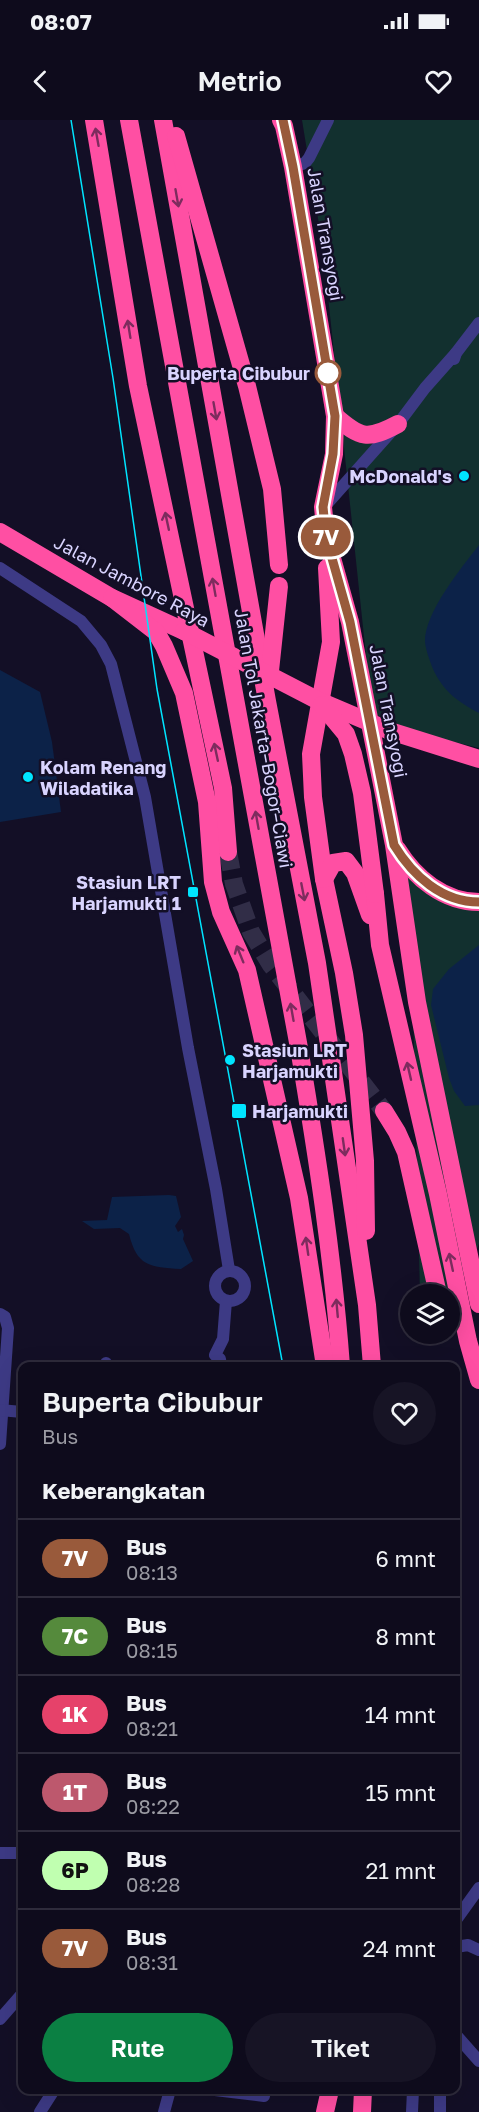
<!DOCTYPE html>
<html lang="id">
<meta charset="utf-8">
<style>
:root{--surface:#0e0b1c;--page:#171425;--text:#f1f3f6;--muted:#9b9ba3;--line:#2e2b3b;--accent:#0b8043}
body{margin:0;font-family:"Golos Text",sans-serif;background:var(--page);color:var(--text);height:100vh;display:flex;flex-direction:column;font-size:22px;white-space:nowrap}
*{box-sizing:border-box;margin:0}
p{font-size:20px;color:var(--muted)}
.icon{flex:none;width:33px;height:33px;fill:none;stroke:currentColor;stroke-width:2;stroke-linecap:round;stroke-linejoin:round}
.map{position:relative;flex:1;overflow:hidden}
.sheet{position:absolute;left:18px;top:1242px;width:442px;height:732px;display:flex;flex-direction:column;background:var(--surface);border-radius:12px;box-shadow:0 6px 24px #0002,0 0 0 2px var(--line)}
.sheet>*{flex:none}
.badge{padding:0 12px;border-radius:20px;font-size:21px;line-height:39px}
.controls{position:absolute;left:400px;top:1164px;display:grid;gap:12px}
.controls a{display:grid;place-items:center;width:60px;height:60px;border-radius:50%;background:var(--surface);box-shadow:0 6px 24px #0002,0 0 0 2px var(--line);font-size:30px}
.map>.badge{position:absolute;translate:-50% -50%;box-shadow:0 0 0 3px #fff}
h2{padding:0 24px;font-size:22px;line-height:54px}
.round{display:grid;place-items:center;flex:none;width:63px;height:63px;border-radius:32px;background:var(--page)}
.head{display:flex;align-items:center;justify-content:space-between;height:102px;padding:0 24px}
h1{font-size:28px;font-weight:600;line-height:45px}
.primary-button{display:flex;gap:12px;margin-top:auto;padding:12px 24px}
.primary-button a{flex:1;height:69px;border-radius:36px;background:var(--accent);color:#fff;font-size:24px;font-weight:600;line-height:69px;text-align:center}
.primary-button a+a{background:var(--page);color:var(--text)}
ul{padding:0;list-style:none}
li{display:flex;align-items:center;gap:18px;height:78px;padding:0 24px;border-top:2px solid var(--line)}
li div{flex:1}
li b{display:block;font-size:22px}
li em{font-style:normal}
li .badge{min-width:66px;font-weight:700;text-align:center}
.status{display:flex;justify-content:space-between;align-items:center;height:42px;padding:0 30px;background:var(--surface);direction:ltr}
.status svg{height:16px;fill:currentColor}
header{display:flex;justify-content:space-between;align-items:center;height:78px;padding:0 24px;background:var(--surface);font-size:27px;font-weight:600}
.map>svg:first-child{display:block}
</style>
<div class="status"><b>08:07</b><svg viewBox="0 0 49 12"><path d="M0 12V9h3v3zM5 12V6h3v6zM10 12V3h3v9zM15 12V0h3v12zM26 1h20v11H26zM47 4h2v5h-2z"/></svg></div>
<header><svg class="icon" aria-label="back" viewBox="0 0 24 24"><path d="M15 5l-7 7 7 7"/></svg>Metrio<svg class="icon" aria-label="heart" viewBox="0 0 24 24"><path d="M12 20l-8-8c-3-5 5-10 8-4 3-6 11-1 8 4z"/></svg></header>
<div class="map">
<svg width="479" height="1992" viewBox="0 0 479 1992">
<rect width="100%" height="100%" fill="#130f26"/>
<!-- green -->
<g fill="#12302f">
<polygon points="302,0 479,0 479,628 402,609 372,592 323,129"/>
<polygon points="396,739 479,785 479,1124 450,1186 450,1174 420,1174 412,845"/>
</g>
<!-- water -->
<g fill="#0c2248">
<path d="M 479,425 L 479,593 C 458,582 443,571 433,549 C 430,541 426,531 425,522 C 424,493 462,447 479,425 Z"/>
<polygon points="0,550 40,572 52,622 61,692 0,702"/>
<polygon points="479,825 479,985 465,986 454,971 449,958 431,885 433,869 449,849"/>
<path d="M 169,1075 L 176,1076 L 181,1097 L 175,1106 L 178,1112 L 182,1109 L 184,1115 L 183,1119 L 193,1141 L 181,1149 C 149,1147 137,1146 129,1114 L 120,1108 L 94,1109 L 82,1101 L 107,1100 L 112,1077 Z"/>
</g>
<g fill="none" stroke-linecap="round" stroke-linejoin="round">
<!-- highway-tunnel -->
<polyline stroke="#312d47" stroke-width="18" stroke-dasharray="18 9" stroke-linecap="butt" points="228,732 234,764 251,812 271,845 384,991"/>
<!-- street -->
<g stroke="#3d3a85" stroke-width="12">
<polyline points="293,47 305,43 309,38 328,0"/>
<polyline points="454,239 456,233 479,203"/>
<polyline points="325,386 398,304 425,268 456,233"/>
<polyline points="0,448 81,501 101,525 111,544 145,677 188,928 216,1069 229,1150"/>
<circle cx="230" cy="1166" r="15"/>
<polyline points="0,1194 5,1197 8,1208 0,1324"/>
<polyline points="106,1246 106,1243"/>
<polyline points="221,1246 220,1239 215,1235 223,1219 226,1181"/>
<polyline points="0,1290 22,1292"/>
<polyline points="0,1733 22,1733"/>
<polyline points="456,1800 479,1768"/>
<polyline points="456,1827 468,1825 479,1830"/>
<polyline points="0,1899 22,1874"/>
<polyline points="456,1915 479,1941"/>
<polyline points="215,1970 264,1976"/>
<polyline points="440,1970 440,1992"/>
<polyline points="40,1992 54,1970"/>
<polyline points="164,1992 170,1970"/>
<polyline points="412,1992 413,1970"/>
</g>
<!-- highway -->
<g stroke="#ff4fa3" stroke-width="18">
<polyline points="94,0 138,266 223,668 228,732"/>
<path d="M 129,0 L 299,928 C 317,1035 333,1138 341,1246"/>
<polyline points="163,0 267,581 317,843 367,1185 372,1246"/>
<polyline points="281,0 284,6 293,47 335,296 334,334 323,387 326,417 350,502 394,725 417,882 479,1184"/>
<polyline points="176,16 247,266 272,369 279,445"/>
<path d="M 335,296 C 361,319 368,320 398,304"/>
<polyline points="0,412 112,478 184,511"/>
<polyline points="327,448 331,522 311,634 313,677 324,759 344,853 354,915 365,1041 366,1111"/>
<polyline points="112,478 156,512 164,526 184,573 207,682 213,762 221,792 247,850 299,1078 325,1246"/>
<polyline points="269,560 279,466"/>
<polyline points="390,611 479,639"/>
<path d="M 397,729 C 415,758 444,782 479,782"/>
<polyline points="324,759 333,743 346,741 355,753 370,795"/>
<polyline points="375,774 380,825 438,1074 468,1221 479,1260"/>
<polyline points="384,991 397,1012 406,1032 438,1174"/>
<polyline points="325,1992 330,1970"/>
<polyline points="362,1992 363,1970"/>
</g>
<!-- tram -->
<polyline stroke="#00e5ff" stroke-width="1.5" points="71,0 113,258 157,569 283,1246"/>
<!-- highway-bridge -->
<g stroke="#ff4fa3" stroke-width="18">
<polyline points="184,511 317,580 390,611"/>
<polyline points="322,585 346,614 353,634 362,673 375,774"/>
</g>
</g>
<!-- one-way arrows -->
<defs><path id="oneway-shaft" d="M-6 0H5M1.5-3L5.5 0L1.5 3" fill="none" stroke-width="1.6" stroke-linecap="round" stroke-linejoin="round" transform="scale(1.5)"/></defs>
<g stroke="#7d2c5e">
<use href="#oneway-shaft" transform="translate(97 17) rotate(-100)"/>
<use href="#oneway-shaft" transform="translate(177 78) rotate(80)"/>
<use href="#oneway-shaft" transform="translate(129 209) rotate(-99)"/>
<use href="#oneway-shaft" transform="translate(215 291) rotate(80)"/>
<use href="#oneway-shaft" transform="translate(167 401) rotate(-102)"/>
<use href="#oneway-shaft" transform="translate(214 467) rotate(-100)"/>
<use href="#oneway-shaft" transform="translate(216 632) rotate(-102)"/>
<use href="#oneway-shaft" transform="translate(257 700) rotate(-100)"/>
<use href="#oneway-shaft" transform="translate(303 772) rotate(79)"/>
<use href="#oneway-shaft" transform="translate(240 834) rotate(-112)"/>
<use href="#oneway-shaft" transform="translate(292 892) rotate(-100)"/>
<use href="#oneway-shaft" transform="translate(409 951) rotate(-103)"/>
<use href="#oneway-shaft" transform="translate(344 1027) rotate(82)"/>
<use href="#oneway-shaft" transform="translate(307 1126) rotate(-98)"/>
<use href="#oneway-shaft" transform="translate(451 1142) rotate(-102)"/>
<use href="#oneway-shaft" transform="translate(337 1188) rotate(-95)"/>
</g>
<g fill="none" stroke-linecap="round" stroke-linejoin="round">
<defs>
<path id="line" d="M 283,0 L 293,47 L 335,296 L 333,334 L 323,387 L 326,417 L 350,502 L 394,725 C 413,756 442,782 479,782"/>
</defs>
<!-- line casing -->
<use href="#line" stroke="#fff" stroke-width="14"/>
<!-- line -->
<use href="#line" stroke="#995a3b" stroke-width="9"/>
</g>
<!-- markers -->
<circle fill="#fff" stroke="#995a3b" stroke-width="3" cx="328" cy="253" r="12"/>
<g fill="#00e5ff" stroke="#130f26" stroke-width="2">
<circle cx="464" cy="356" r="6"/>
<circle cx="28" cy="657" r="6"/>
<rect x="187" y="766" width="12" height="12" rx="3"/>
<circle cx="230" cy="940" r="6"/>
<rect x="231" y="983" width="16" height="16" rx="3"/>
</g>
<g text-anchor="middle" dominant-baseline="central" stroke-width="5" stroke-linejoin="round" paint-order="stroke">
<!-- street labels -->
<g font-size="18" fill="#d9d4ff" stroke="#130f26">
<text transform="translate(326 114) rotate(80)">Jalan Transyogi</text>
<text transform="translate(132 461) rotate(28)">Jalan Jambore Raya</text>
<text transform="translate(389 591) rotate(79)">Jalan Transyogi</text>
<text transform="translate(264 618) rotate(80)">Jalan Tol Jakarta–Bogor–Ciawi</text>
</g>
<!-- stop labels -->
<g font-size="18" font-weight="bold" fill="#d9d4ff" stroke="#130f26" text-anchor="end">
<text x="310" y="253">Buperta Cibubur</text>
</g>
<!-- poi labels -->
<g font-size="18" font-weight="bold" fill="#d9d4ff" stroke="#130f26" text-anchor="start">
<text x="452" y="356" text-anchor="end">McDonald's</text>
<text x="40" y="647">Kolam Renang<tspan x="40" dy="21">Wiladatika</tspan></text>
<text x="181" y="762" text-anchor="end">Stasiun LRT<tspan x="181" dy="21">Harjamukti 1</tspan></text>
<text x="242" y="930">Stasiun LRT<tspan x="242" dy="21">Harjamukti</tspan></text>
<text x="252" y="991">Harjamukti</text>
</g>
</g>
</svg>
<div class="controls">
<a><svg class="icon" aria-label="layers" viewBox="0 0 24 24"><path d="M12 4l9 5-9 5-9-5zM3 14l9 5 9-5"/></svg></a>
</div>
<b class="badge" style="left:326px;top:417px;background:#995a3b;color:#fff">7V</b>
<section class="sheet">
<div class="head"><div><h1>Buperta Cibubur</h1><p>Bus</p></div><a class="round"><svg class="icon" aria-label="heart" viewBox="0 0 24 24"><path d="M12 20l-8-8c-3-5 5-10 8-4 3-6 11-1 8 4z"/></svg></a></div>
<h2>Keberangkatan</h2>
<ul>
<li><span class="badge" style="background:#995a3b;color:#fff">7V</span><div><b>Bus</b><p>08:13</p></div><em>6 mnt</em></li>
<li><span class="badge" style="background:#558a3c;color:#fff">7C</span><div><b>Bus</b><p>08:15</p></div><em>8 mnt</em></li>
<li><span class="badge" style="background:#e6426a;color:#fff">1K</span><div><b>Bus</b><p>08:21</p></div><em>14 mnt</em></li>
<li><span class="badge" style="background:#bd586d;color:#fff">1T</span><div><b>Bus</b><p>08:22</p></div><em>15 mnt</em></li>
<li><span class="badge" style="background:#c0ffb0;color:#111">6P</span><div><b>Bus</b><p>08:28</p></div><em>21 mnt</em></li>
<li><span class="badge" style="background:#995a3b;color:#fff">7V</span><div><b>Bus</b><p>08:31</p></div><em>24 mnt</em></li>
</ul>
<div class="primary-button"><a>Rute</a><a>Tiket</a></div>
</section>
</div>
